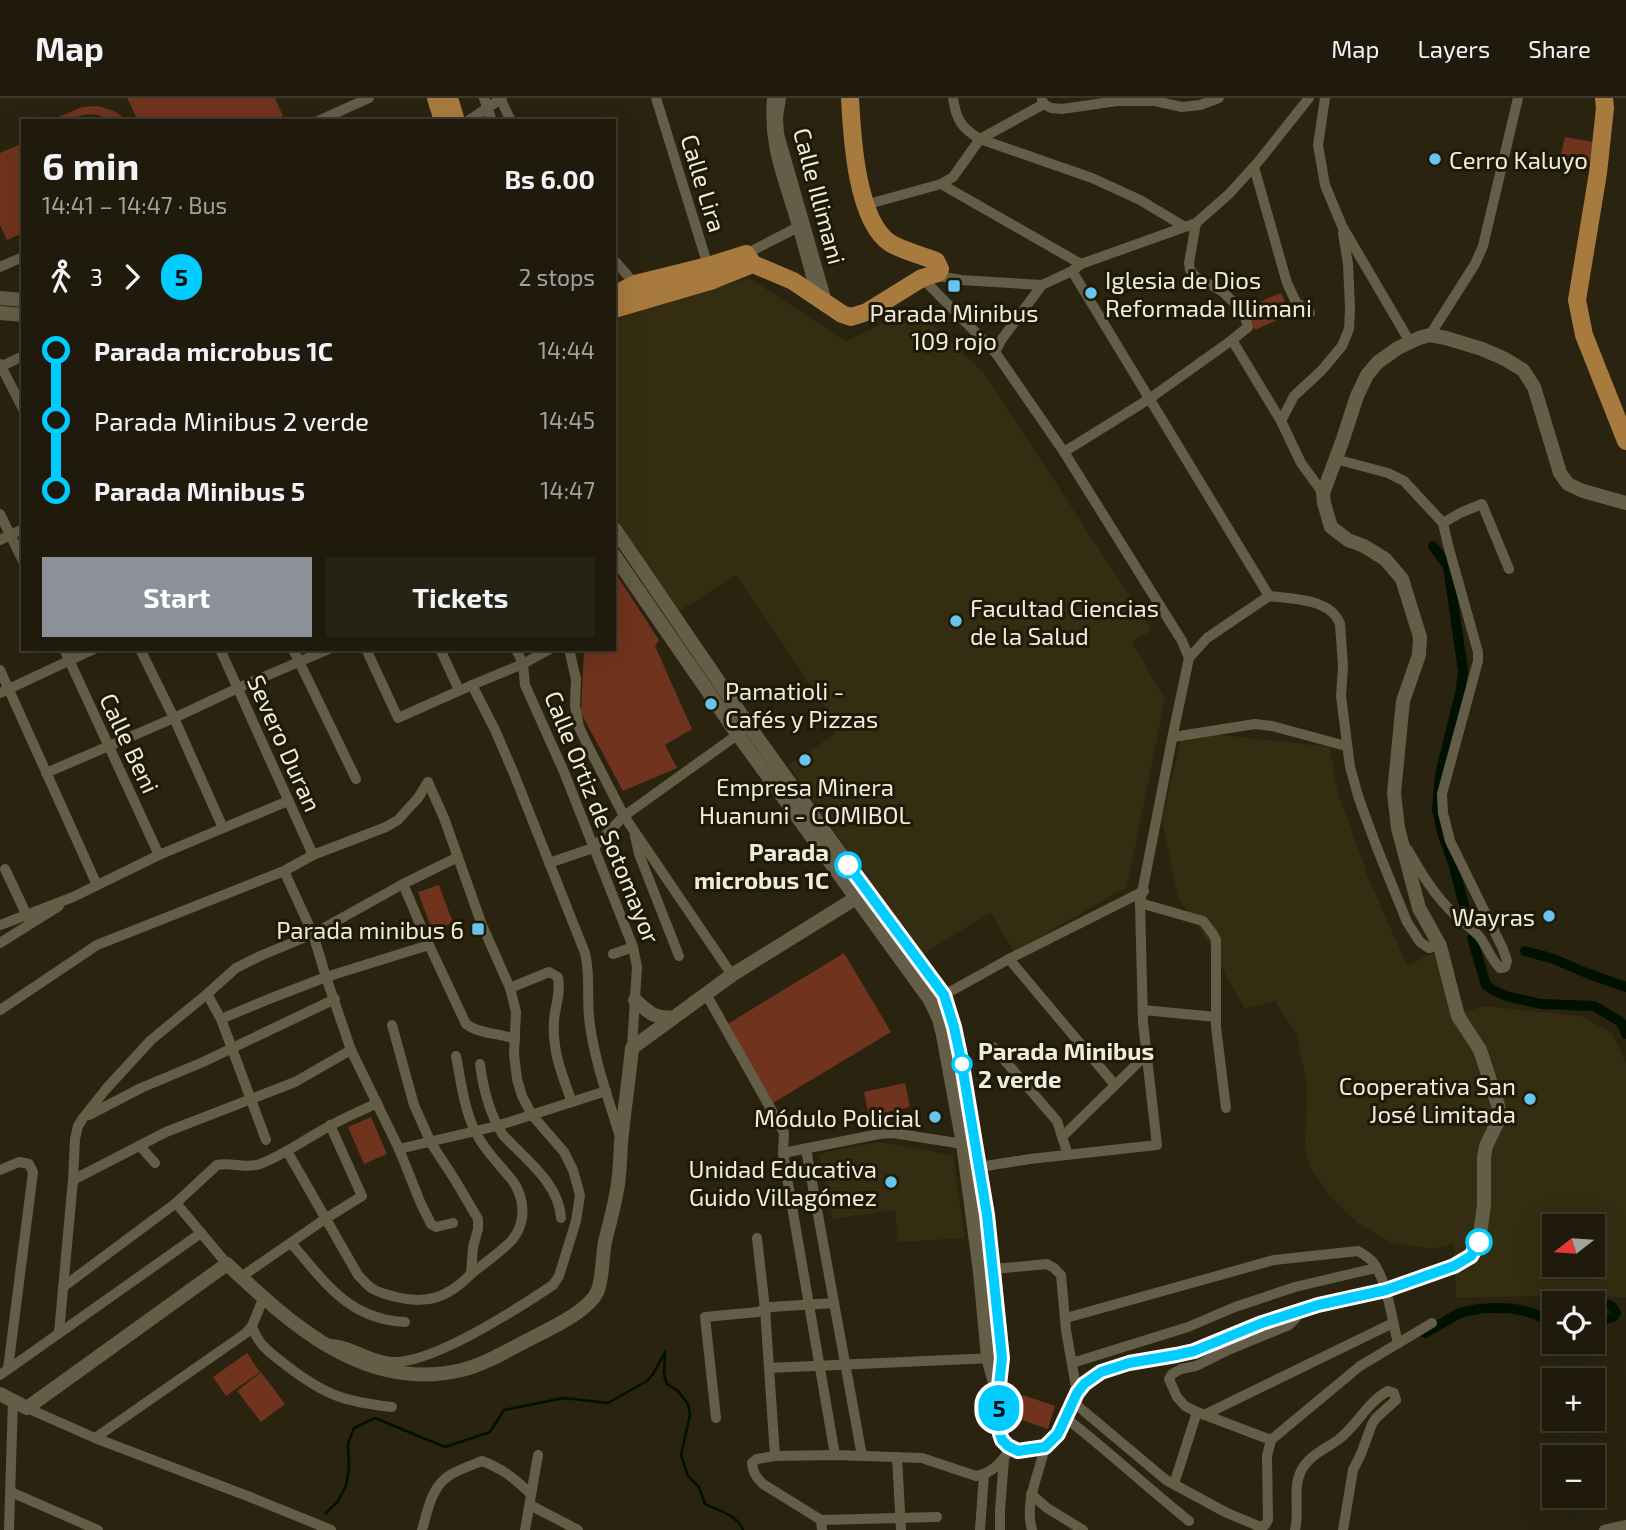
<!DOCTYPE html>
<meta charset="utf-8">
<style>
:root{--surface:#1f1a0b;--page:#272314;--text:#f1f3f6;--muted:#a1a19d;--line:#3c382c;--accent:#8c9099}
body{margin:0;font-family:"Exo 2",sans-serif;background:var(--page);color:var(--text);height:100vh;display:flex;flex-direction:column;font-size:26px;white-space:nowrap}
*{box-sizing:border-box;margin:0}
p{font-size:23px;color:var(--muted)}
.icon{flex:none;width:38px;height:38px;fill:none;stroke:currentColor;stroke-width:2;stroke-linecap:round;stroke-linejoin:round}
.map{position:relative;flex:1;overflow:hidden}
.sheet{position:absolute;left:21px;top:21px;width:595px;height:532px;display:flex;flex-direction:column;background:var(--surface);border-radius:0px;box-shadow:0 7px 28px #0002,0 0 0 2px var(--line)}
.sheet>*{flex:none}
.badge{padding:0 14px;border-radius:23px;font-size:24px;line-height:46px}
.needle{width:46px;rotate:253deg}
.tools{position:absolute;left:1542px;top:1116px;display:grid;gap:14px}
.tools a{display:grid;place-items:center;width:63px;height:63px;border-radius:0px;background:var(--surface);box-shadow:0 7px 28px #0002,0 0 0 2px var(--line);font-size:35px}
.map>.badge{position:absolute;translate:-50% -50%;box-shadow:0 0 0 4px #fff}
.legs{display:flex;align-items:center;gap:10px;height:77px;padding:0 21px;font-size:23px}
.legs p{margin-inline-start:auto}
.head{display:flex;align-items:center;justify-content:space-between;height:119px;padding:0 21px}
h1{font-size:38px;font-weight:700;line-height:52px}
.action{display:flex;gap:14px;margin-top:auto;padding:14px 21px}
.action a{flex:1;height:80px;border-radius:0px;background:var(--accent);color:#fff;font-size:28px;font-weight:700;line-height:80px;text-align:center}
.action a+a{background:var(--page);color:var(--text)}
ul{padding:0 21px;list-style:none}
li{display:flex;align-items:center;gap:24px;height:70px;font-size:26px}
li i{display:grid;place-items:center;width:10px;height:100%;margin:0 9px;background:currentColor}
li i::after{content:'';width:18px;height:18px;margin:-9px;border:5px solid;border-radius:50%;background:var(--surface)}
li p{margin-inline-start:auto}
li:first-child i{background:linear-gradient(#0000 50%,currentColor 0)}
li:last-child i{background:linear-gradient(currentColor 50%,#0000 0)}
header{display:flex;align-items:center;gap:42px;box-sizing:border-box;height:98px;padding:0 35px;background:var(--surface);border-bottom:2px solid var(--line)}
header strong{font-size:33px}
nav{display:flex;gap:38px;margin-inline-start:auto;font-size:24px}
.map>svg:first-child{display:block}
</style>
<header>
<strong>Map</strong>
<nav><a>Map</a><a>Layers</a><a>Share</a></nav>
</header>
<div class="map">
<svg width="1626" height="1432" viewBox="0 0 1626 1432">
<rect width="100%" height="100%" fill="#29230f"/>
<!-- built -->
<g fill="#352d11" fill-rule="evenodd">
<polygon points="749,180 846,243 915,210 984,275 1152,532 1132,544 1165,601 1127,789 1014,854 990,814 921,858 788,667 835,636 837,627 736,477 678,514 614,416 614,223 626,217"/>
<path d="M 1222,637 L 1330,649 L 1337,691 L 1369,782 L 1407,867 L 1436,854 L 1466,914 L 1483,908 L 1582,918 L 1613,936 L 1626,965 L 1626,1200 L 1601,1197 L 1456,1200 L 1454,1146 L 1433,1151 L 1392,1145 L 1359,1126 L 1330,1098 L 1309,1067 L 1305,1049 L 1307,986 L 1296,936 L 1275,903 L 1245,911 L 1196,824 L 1178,801 L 1162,722 L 1181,639 ZM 1554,1129 L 1592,1129 L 1592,1167 L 1554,1167 Z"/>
<polygon points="879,1044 953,1057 965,1140 898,1144 895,1112 833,1121 819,1056"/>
</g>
<!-- green -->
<g fill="#70331e">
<polygon points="127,0 275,0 283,18 273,23 138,23"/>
<path d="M 98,8 L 114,13 L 128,23 C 124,23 120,24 116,23 C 99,19 94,12 75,20 L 76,23 L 49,23 L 82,9 Z"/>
<polygon points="1565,39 1593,44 1590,63 1561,56"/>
<polygon points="23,45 23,135 7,142 0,127 0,55"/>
<polygon points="1281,195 1290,216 1255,232 1245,210"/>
<polygon points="614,473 659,542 655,548 692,631 665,647 677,670 623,693 581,615 584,551 614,551"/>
<polygon points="439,787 453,825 432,832 418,794"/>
<polygon points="844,855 891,934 773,1005 726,927"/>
<polygon points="905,985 910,1009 869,1018 864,994"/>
<polygon points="371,1019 387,1056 364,1066 348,1029"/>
<polygon points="247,1255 260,1274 226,1298 213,1279"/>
<polygon points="261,1274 285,1306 261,1324 237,1293"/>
<polygon points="1023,1297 1055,1308 1048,1331 1015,1320"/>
</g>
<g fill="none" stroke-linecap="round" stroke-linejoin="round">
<!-- stream -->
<g stroke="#001102" stroke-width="2.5">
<path d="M 665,1255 L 664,1277 L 667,1286 L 678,1293 L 688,1306 L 690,1317 L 681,1357 L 688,1378 L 699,1389 L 705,1406 C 720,1413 737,1417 743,1432"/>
<polyline points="326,1415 338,1403 346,1388 349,1370 348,1345 354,1330 375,1320 445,1349 490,1334 504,1312 564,1300 608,1305 647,1283 653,1276 665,1254"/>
</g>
<!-- canal -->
<g stroke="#001102" stroke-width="10">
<polyline points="1433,448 1448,468 1463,573 1461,591 1440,677 1437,712 1442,734 1453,765 1467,819"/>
<polyline points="1472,840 1486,887 1493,892 1506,898 1541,906 1594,908 1621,924 1626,936"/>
<polyline points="1525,853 1551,860 1589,876 1626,889"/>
<polyline points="1563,1200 1571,1204 1586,1206"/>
<path d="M 1592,1206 C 1603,1206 1612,1204 1616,1215 L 1613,1219 L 1592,1225"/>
<path d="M 1425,1235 C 1436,1229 1447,1222 1458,1216 C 1478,1208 1515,1208 1534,1216 C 1542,1218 1546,1223 1554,1225"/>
</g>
<!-- minor -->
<g stroke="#645e48" stroke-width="10">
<polyline points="484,0 492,23"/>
<polyline points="500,0 511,23"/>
<polyline points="656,0 709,171"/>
<path d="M 772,0 C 768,46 781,75 794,118 C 802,144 809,171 816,197"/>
<polyline points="781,0 778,19 779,36 828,207"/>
<path d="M 953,0 C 956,21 961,30 980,41 L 1092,80 L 1140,102 L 1185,129"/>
<polyline points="1325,0 1318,47 1325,87 1342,128 1410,244"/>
<polyline points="1042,2 1044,6 1051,10 1062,11 1117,3 1155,3 1182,9 1200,7 1219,0"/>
<polyline points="318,23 369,0"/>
<polyline points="468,23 502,0"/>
<polyline points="1254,69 1287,185 1296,204 1310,215"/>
<polyline points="941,86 1081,166"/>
<polyline points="865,107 941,86 953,79 980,41 1044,6"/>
<polyline points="1196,125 1189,165 1190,172 1195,178 1223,194 1243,213 1248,229 1232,242 1281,323 1301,365 1323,395"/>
<polyline points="746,156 802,127"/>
<polyline points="614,162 635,186 638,191"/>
<polyline points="0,169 23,159"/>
<polyline points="1072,173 1269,498"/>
<polyline points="933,177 961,182 1042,187 1072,173 1081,166 1196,125 1229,96 1258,64 1309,0"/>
<polyline points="922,180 995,254 1064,354 1182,543 1189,560"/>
<polyline points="1430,237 1475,166 1483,148 1518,0"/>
<polyline points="995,254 1002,241 1042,187"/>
<polyline points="0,266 23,311"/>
<polyline points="0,269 23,258"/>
<polyline points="1281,323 1294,298 1322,272 1342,248 1349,231 1350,211 1348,166 1343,135"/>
<polyline points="1064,354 1149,301 1232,242"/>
<path d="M 1335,361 L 1388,375 L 1404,383 L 1443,425 L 1448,447 L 1478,554 L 1478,563 L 1442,696 L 1443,715 L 1450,743 L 1503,851 L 1507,863 L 1505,869 L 1500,870 C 1491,862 1487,848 1479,838 C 1471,830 1462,823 1454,816 C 1435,798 1421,775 1408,752"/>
<polyline points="0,416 23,463"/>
<polyline points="1443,425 1460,415 1482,406 1509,471"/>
<polyline points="0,442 23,431"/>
<polyline points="64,551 159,757"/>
<polyline points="140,551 174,620 223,730"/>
<polyline points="220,551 313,757"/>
<polyline points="293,551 356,681"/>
<polyline points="366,551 398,620 472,587 523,566 550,551"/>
<polyline points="440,551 459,592"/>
<polyline points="516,551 523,566 525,587 564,674 633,849 637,869 632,950"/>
<polyline points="569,551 576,581 575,608 579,629 587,646 624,718 732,877"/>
<polyline points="0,572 97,787"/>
<path d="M 472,587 L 495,632 L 514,676 L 585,855 C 591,878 586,903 590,927 C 595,965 609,1002 620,1039"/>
<polyline points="0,595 94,551"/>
<polyline points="1173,639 1255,626 1272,628 1346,648"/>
<polyline points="46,675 174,620 238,590 329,551"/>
<polyline points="635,738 639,756 679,858"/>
<polyline points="549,765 593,750 624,718 744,632"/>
<polyline points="5,771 29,822"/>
<polyline points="284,773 313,836 326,879 351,952 399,1051 421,1106 431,1126 436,1129 453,1125"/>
<path d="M 403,786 L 429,847 L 466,926 C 479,936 499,935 515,941"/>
<polyline points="1140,805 1203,823 1213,836 1216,842 1216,929 1226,1010"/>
<polyline points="0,827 73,799 159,757 288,703"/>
<polyline points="0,845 59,808"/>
<polyline points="613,856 633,849"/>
<polyline points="1009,861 1115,987"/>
<path d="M 510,890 L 549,874 L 558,879 C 561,898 555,906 554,923 C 552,953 562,977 572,1004"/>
<polyline points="207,896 221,921 266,1042"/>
<polyline points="706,896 776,1020 784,1035 783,1055 785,1068 835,1357"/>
<polyline points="930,902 944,897 1009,861 1144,793"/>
<polyline points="0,912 97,847 284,773 313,757 386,729 398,722 406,713 418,700 428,684"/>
<polyline points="1143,912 1216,919"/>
<polyline points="221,921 269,901 326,879 429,847"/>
<polyline points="993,949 1057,1023 1068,1057"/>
<path d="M 456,958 C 461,983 464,1012 476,1035 C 485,1053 500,1067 512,1082 C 525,1100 527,1124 512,1142 C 502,1153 483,1166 471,1176"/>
<path d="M 480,966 C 483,990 490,1017 503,1037 C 525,1061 559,1085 561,1120"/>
<polyline points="89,1017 141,990 203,964 335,901"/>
<polyline points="1062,1039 1147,956"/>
<polyline points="140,1048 155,1065"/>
<polyline points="399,1051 497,1028 606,993"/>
<polyline points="806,1051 862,1358"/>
<path d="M 287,1053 L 358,1177 C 362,1181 366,1186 370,1189 C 377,1195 387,1196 396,1199 C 427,1207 449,1199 471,1176 L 473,1149 L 478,1131 L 478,1121 L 455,1082 L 431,1045 L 414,1007 L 392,927"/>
<polyline points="783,1055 879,1036 893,1035 963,1046 969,1045"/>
<path d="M 973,1070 L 1030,1061 L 1157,1047 L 1143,925 L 1140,805 L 1173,636 L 1189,560 L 1207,540 L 1269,498 C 1291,501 1331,500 1340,526 L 1343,568 L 1341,598 L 1350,669 L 1359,701 L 1377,750 L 1407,824 L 1420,844 L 1429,850 L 1439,846"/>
<polyline points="0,1072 19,1064 29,1066 33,1074 8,1271"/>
<polyline points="73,1082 166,1034 295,984 351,952"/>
<polyline points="176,1105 227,1166"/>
<path d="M 757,1140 L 765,1211 L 775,1358 L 835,1357 L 922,1360 L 976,1378 C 993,1375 1002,1364 1011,1349"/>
<path d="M 291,1145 C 325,1184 348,1221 405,1224"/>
<polyline points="994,1171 1047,1166 1054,1170 1061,1177 1066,1232 1077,1295"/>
<polyline points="241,1179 325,1121 362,1098 330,1027"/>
<path d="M 63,1189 L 176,1105 L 217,1067 C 232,1064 245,1071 260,1066 C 284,1057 305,1041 328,1029 C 343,1020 361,1013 377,1005"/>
<path d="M 1066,1220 L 1274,1162 L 1358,1153 C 1363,1156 1368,1159 1372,1163 C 1387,1181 1392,1222 1398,1245"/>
<path d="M 252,1228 C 259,1249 271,1255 287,1268 C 325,1297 345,1304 392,1309"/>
<polyline points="59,1235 73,1082 75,1041 78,1028 83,1020 106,991 151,942 207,896 236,870 260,858 313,836 403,786 458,759"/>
<path d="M 330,1246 C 351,1246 369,1263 392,1264 C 433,1266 517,1211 553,1187 L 559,1178 L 576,1123 L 580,1097 L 573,1072 L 564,1054 L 532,1017 L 522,998 L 517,981 L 514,956 L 516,914 L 510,890 L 482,827 L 444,720 L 428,684"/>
<polyline points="1072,1265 1188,1229 1235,1209 1295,1189 1376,1170"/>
<polyline points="769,1270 993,1260"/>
<polyline points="0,1277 201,1135"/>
<polyline points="1073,1304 1166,1382 1227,1415 1261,1429 1265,1427 1268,1422 1267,1358 1271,1342 1360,1268 1432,1225"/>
<polyline points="27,1310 95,1340 250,1399 331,1432"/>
<polyline points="1204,1317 1393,1225"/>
<polyline points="716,1320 705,1219 758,1214 771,1209 834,1205"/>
<path d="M 1066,1320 C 1108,1353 1147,1389 1189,1423"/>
<polyline points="95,1340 246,1235 252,1228 263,1201"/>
<polyline points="1271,1342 1197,1314 1185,1308 1177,1299 1169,1281 1172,1276 1181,1271 1196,1268 1228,1252 1289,1227 1295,1221 1300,1212"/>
<path d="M 775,1358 L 757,1361 L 752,1365 C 753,1375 756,1379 763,1386 L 821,1422 L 822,1432"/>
<polyline points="897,1359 901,1432"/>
<polyline points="1174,1386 1197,1314"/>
<polyline points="11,1394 98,1432"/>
<polyline points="1031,1396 1047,1410 1083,1432"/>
<polyline points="530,1407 578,1432"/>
<polyline points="821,1422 937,1419"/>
<polyline points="9,1432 13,1302"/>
<path d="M 422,1432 C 428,1412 431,1389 450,1377 C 460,1371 472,1367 482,1363 C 503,1371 514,1380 531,1396"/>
<polyline points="525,1432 538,1357"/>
<polyline points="980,1432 984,1376"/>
<polyline points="1000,1432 1000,1412 1004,1361"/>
<path d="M 1032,1432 C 1024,1404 1039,1376 1045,1349"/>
<path d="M 1295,1432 C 1300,1413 1292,1391 1301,1373 C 1308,1358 1325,1351 1338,1342 C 1357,1328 1367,1304 1388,1293 L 1394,1295 L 1396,1302 L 1376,1320 L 1372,1326 L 1361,1356 L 1353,1372 L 1343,1432"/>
<polyline points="1604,1432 1626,1427"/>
</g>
<!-- tertiary -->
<g stroke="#645e48" stroke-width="14">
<polyline points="0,200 23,202"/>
<polyline points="0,215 23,217"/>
<polyline points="614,430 749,628 865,790 944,897 954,929 962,967 987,1117 994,1171 1002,1260 998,1297 1001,1336 1002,1342 1008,1348 1018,1353 1045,1349 1058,1336 1077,1295 1084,1286 1101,1274 1129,1265 1176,1257 1194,1253 1262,1225 1318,1207 1386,1192 1454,1168 1470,1158 1479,1144 1484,1107 1484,1059 1486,1048 1499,1021 1498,1007 1480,952 1458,918 1440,848 1419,810 1398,730 1394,695 1403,603 1419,557 1420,539 1402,481 1385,461 1364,448 1348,442 1331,429 1324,405 1323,395 1342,344 1357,298 1367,277 1378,264 1398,250 1419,240 1430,237 1446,240 1482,251 1505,261 1523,272 1534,289 1560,375 1568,386 1583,393 1626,405"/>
<polyline points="614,457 738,637 930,902 939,921 943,937 963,1046 980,1174 988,1259 996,1289"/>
<path d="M 635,902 C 650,916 653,919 673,920"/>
<path d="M 0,1296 L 27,1310 L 227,1166 C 292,1227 365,1295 462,1272 C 486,1266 508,1252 530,1241 C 549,1231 590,1213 598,1192 C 603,1177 602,1159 605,1144 C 609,1127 614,1110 617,1092 C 620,1077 620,1061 621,1045 C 624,1013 629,981 632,950 L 732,877 L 856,800"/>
</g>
<!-- primary -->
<g stroke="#a87a3e" stroke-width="18">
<polyline points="436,0 443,23"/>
<polyline points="449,0 456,23"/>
<polyline points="1604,0 1605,10 1598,75 1577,202 1584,237 1626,343"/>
<path d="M 614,197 L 635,186 L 708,168 L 746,156 L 753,166 L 793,183 L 842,216 L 851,219 L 867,214 L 922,180 L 938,175 L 940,171 L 936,163 C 921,157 903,153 890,145 C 856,122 852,37 850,0"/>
<polyline points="614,211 713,182 753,166"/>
</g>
</g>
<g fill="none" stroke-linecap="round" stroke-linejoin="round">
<defs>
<polyline id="line-1" points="848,767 944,897 954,929 962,967 987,1117 1002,1260 998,1297 1000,1336 1002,1342 1008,1348 1018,1353 1045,1349 1058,1336 1077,1295 1084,1286 1101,1274 1129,1265 1176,1257 1194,1253 1262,1225 1318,1207 1386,1192 1454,1168 1471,1158 1479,1144"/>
</defs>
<!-- line-1 casing -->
<use href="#line-1" stroke="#fff" stroke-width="16"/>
<!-- line-1 -->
<use href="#line-1" stroke="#0cf" stroke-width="10"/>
</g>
<!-- markers -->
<g fill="#67c4ef" stroke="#1f1a06" stroke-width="2.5">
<circle cx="1435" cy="61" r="7"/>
<rect x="947" y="181" width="14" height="14" rx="3.5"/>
<circle cx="1091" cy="195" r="7"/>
<circle cx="956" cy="523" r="7"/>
<circle cx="711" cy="606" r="7"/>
<circle cx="805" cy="662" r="7"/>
<circle cx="1549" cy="818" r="7"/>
<rect x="471" y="824" width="14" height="14" rx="3.5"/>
<circle cx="1530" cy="1001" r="7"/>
<circle cx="935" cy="1019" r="7"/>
<circle cx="891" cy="1084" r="7"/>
</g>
<g fill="#fff" stroke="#0cf" stroke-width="3.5">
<circle cx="848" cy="767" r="12"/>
<circle cx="962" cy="966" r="9"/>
<circle cx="1479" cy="1144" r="12"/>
</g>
<g text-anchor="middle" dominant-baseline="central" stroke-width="6" stroke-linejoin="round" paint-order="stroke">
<!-- poi labels -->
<g font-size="24" fill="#efecdf" stroke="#1f1a06" text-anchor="end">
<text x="1449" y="61" text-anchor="start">Cerro Kaluyo</text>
<text x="1105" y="181" text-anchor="start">Iglesia de Dios<tspan x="1105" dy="28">Reformada Illimani</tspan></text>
<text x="954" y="214" text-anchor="middle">Parada Minibus<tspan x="954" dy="28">109 rojo</tspan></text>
<text x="970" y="509" text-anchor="start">Facultad Ciencias<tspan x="970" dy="28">de la Salud</tspan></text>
<text x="725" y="592" text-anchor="start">Pamatioli -<tspan x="725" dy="28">Cafés y Pizzas</tspan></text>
<text x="805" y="688" text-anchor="middle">Empresa Minera<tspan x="805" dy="28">Huanuni - COMIBOL</tspan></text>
<text x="1535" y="818">Wayras</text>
<text x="464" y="831">Parada minibus 6</text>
<text x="1516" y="987">Cooperativa San<tspan x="1516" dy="28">José Limitada</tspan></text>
<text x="921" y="1019">Módulo Policial</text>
<text x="877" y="1070">Unidad Educativa<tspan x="877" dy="28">Guido Villagómez</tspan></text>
</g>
<!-- street labels -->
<g font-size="24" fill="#efecdf" stroke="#1f1a06">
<text transform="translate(704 85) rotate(73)">Calle Lira</text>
<text transform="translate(820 98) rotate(75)">Calle Illimani</text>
<text transform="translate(130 645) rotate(65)">Calle Beni</text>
<text transform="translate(285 645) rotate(66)">Severo Duran</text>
<text transform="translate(603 719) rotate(68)">Calle Ortiz de Sotomayor</text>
</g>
<!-- stop labels -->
<g font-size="24" font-weight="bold" fill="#efecdf" stroke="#1f1a06" text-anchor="end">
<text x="829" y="753">Parada<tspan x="829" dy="28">microbus 1C</tspan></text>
<text x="978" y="952" text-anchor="start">Parada Minibus<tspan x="978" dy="28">2 verde</tspan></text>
</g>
</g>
</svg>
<div class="tools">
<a><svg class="needle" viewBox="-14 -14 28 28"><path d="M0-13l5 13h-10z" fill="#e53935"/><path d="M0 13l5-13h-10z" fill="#a1a19d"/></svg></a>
<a><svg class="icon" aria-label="locate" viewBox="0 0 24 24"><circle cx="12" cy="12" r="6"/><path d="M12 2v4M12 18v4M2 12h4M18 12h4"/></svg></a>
<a>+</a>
<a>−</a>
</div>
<b class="badge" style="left:999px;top:1310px;background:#0cf;color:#111">5</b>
<section class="sheet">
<div class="head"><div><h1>6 min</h1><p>14:41 – 14:47 · Bus</p></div><b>Bs 6.00</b></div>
<div class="legs"><svg class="icon" aria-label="walk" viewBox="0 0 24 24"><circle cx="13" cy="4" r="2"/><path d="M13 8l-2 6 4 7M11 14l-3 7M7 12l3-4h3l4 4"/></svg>3<svg class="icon" aria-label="forward" viewBox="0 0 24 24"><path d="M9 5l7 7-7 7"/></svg><b class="badge" style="background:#0cf;color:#111">5</b><p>2 stops</p></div>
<ul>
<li><i style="color:#0cf"></i><b>Parada microbus 1C</b><p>14:44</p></li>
<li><i style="color:#0cf"></i><span>Parada Minibus 2 verde</span><p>14:45</p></li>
<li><i style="color:#0cf"></i><b>Parada Minibus 5</b><p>14:47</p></li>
</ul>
<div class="action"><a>Start</a><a>Tickets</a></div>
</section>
</div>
